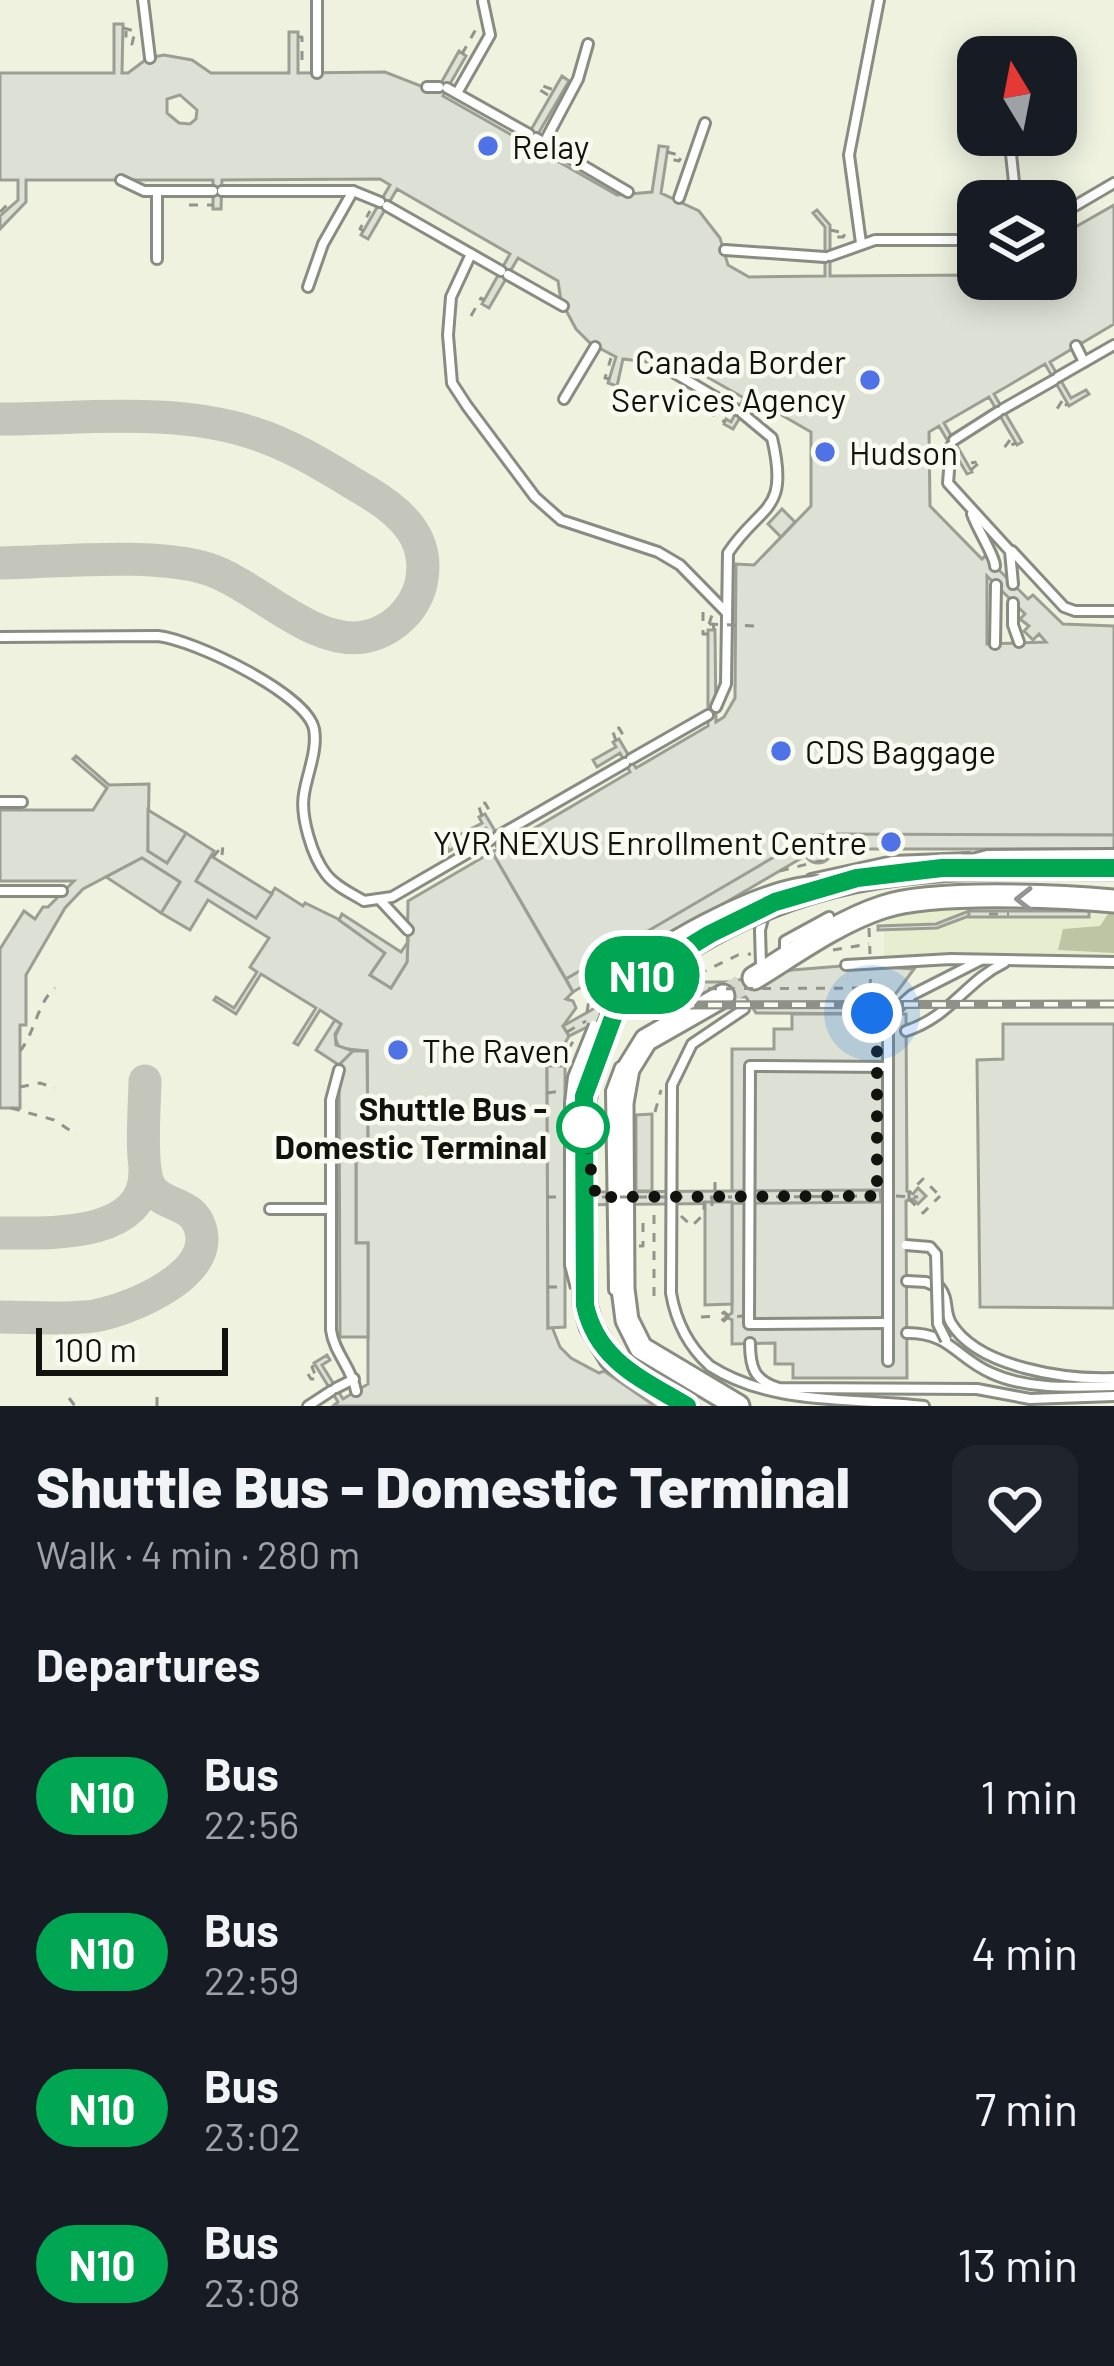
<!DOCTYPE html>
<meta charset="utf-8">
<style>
:root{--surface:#171b24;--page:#20242c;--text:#f1f3f6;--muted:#9ea1a6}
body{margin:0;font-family:Barlow,sans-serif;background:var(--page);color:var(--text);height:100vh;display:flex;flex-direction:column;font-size:45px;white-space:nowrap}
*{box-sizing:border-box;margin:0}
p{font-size:39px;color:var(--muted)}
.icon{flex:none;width:66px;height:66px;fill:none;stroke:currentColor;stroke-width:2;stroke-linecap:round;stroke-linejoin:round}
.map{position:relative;height:1406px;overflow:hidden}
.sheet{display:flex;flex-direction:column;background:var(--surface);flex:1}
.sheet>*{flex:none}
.badge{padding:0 24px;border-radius:39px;font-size:42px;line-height:78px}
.needle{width:78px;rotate:350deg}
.buttons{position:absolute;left:957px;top:36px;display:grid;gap:24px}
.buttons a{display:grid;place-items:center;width:120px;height:120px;border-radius:24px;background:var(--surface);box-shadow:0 6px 30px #0003;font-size:60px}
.scale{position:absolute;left:36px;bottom:30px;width:192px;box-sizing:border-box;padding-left:12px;border:6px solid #12130f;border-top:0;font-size:33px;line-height:42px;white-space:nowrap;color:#12130f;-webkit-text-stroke:9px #f9fbf0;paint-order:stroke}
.you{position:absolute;width:60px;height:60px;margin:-30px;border:9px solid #fff;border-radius:50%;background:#1a73e8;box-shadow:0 0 0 18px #1a73e833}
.map>.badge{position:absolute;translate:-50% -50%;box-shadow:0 0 0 6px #fff}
h2{padding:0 36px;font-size:45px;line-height:108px}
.round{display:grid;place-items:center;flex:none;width:126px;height:126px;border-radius:24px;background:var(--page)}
.summary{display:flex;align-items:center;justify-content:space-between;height:204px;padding:0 36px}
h1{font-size:57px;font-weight:800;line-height:90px}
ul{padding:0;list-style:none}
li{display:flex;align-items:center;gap:36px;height:156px;padding:0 36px}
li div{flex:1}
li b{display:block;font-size:45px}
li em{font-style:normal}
li .badge{min-width:132px;font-weight:700;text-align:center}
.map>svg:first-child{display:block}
</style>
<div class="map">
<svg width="1114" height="1406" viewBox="0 0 1114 1406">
<rect width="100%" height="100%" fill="#f9fbf0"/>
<!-- built -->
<path fill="#eef2df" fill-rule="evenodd" d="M 0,0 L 1114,0 L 1114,1406 L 0,1406 ZM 978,57 L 1056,57 L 1056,135 L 978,135 ZM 978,201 L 1056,201 L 1056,279 L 978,279 Z"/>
<!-- green -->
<polygon fill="#e7eecf" points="947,907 1114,911 1114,956 884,956 884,915"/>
<!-- forest -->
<polygon fill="#bec5a4" points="1110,911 1114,911 1114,953 1058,950 1063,929 1100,926"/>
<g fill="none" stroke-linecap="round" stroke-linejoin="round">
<!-- taxiway -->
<g stroke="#c4c6bc" stroke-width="33">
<path d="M 0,419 C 82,419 174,407 253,433 C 294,446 329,469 366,491 C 401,512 431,538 421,584 C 414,611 391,632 364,637 C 312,646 257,585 208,569 C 153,552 60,562 0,563"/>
<path d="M 0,1233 C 47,1233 146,1239 145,1171"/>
<path d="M 0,1317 C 31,1317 63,1320 94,1316 C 129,1310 212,1276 201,1231 C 194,1202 169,1208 153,1191 C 138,1175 145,1104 145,1081"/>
</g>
</g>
<!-- building -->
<g fill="#dde0d4" stroke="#9c9e94" stroke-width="3" fill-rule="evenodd">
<path d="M 114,24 L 123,24 L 122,73 L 128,73 L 148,58 L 164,55 L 192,60 L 211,73 L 289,73 L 289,32 L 298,32 L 298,73 L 385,72 L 436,92 L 459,51 L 466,56 L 443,96 L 524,142 L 562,76 L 569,81 L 531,146 L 617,195 L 652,192 L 659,146 L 668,147 L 661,193 L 699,211 L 720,238 L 728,265 L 749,277 L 825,276 L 825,227 L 813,213 L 817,210 L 830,225 L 830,276 L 978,275 L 978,279 L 1056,279 L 1056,238 L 1114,205 L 1114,324 L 1050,362 L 1071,398 L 1086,390 L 1089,394 L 1069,406 L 1045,364 L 994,394 L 1022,442 L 1017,445 L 989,397 L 944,423 L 972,472 L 967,474 L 939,426 L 929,432 L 930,506 L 982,559 L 985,556 L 1028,599 L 1033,595 L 1063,624 L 1114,626 L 1114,835 L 814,835 L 566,979 L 492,852 L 498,849 L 486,828 L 449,851 L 445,843 L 482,823 L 479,817 L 485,814 L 504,846 L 630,772 L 620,753 L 597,767 L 593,760 L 616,747 L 613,742 L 619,739 L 636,768 L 708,726 L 708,630 L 715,630 L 716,722 L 724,717 L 735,698 L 736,564 L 754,565 L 811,506 L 811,432 L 752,398 L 733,429 L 724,424 L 726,419 L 731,422 L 744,398 L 672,357 L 647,362 L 623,359 L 617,386 L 608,383 L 616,357 L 590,343 L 576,329 L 561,301 L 558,281 L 518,258 L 489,308 L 482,304 L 510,254 L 397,189 L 368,239 L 361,235 L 390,185 L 380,179 L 222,180 L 221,209 L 213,209 L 213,180 L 26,180 L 26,202 L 0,229 L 0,216 L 18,200 L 18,180 L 0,180 L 0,73 L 114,73 ZM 180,95 L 197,110 L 196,119 L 190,124 L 179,123 L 167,113 L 167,99 ZM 987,576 L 1025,614 L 1020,619 L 1029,626 L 1024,631 L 1033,640 L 1039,634 L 1046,642 L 987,644 Z"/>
<polygon points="782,509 795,522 781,537 768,524"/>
<polygon points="76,756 109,785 149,784 148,851 167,863 186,833 214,851 196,881 256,918 275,888 303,906 305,903 338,919 385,953 370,975 391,988 407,962 408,901 492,852 573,992 566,999 573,1001 576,1008 563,1026 569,1036 552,1066 547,1066 548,1328 552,1327 560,1347 571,1358 599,1373 604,1371 655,1406 333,1406 338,1402 314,1363 327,1355 330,1360 322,1365 343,1399 368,1384 368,1243 356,1243 356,1152 368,1152 367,1051 339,1048 335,1037 341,1024 320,1010 298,1045 294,1043 316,1008 261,974 236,1014 214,1000 216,997 234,1008 257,972 250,967 269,938 208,900 190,930 161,913 180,882 142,858 83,889 65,908 26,975 26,1025 20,1025 20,1108 0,1108 0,949 24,911 35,919 43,907 48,907 74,881 0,881 0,810 93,810 107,788 73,759"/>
<polygon points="148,810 186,833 167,863 148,851"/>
<polygon points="832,834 1114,835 1114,849 833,849"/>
<circle cx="818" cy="849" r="14"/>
<polygon points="798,843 805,856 573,992 566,979"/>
<polygon points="211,856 272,894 256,918 196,881"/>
<polygon points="142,858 180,882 161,913 106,877"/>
<polygon points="969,911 969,916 937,928 878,930 878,926 936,924"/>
<rect x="969" y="911" width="120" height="6"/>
<polygon points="342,914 401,952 408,942 407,962 391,988 370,975 385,953 339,920"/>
<polygon points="854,965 914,969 894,996 894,1014 756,1013 746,997 728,996 728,982 792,970"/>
<polygon points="650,982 728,982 728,996 646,998 569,1036 563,1026 627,990"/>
<polygon points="792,1014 906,1014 907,1191 913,1194 918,1188 926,1196 918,1204 913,1199 906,1201 907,1378 793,1378 793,1364 775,1364 775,1343 732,1344 732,1320 726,1317 732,1313 732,1049 774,1049 774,1029 792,1029"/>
<polygon points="335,1020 341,1024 335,1034 336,1045 353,1051 339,1065 316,1050"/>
<polygon points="1003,1024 1114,1024 1114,1308 980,1307 977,1060 1003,1059"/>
<polygon points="353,1051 367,1051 368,1152 356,1152 356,1243 368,1243 368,1337 340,1337 339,1065"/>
<polygon points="547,1066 565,1066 565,1327 548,1328"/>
<polygon points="652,1114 652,1191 636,1191 636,1115"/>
<polygon points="565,1188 599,1189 599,1192 880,1190 881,1202 565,1205"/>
<polygon points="705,1202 732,1202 732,1304 705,1305"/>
</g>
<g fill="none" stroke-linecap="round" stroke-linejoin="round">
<!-- primary-tunnel -->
<polyline stroke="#d6d8ce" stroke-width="21" stroke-dasharray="21 10" stroke-linecap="butt" points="723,996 754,978"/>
<defs>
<g id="lane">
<polyline points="143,0 150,58"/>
<polyline points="317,0 317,73"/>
<polyline points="427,87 439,87"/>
<polyline points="447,88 529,134"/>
<polyline points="457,93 490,35 483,2"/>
<polyline points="1009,135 1016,201"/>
<polyline points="536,138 628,192"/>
<polyline points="544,143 578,79 588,44"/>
<polyline points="121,180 144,191 213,191"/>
<polyline points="157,191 157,259"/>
<polyline points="222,191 353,191 380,202"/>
<polyline points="679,198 705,123"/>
<polyline points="387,206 501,271"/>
<polyline points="1056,217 1114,183"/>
<polyline points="861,243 849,155 879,0"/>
<polyline points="725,250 825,257"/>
<polyline points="471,254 451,297 448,335 452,383 467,406 535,497 561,520 658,552 680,565 726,612"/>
<polyline points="830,256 875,240 978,240"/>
<polyline points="508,275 563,306"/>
<polyline points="308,287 323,244 353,191"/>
<polyline points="1076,346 1084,362"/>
<polyline points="662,360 673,372 737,410"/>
<polyline points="1058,377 1114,345"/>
<polyline points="564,399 595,347"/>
<polyline points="1003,409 1054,380"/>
<polyline points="954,440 998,412"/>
<polyline points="951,446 948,483 1010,551 1013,584"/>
<path d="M 972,514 C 977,529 995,556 995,566"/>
<polyline points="1012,551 1064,607 1075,611 1114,611"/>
<polyline points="1013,603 1013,625 1019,642"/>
<path d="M 0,637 L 158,636 C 194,640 307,694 314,729 C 318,750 307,774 304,794 C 300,816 312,856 326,874 C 335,886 351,893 364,901 L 392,897 L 492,839"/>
<polyline points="995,644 996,585"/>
<path d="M 716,707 L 726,684 L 728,553 C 761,503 790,514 772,438 L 742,413"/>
<polyline points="631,759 708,715"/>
<polyline points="0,802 22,802"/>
<polyline points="498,836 625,763"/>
<polyline points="811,879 893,861 969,858"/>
<polyline points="0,891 62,891"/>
<polyline points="381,901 408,930"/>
<polyline points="785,951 785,941 829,917"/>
<polyline points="761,965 760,930 764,915"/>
<polyline points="846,965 951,959 1114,962"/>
<path d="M 744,1009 L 692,1044 L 672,1085 L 671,1293 C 676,1322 688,1346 710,1366 C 773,1406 848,1397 924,1406"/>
<polyline points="894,1011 912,995 981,960"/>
<path d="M 906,1031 C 950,1017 966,981 1004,963"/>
<polyline points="888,1032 888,1361"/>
<polyline points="888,1067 750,1066 749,1324 888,1323"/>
<path d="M 339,1070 L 331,1100 L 331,1330 C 334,1353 352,1368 356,1391"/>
<polyline points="270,1209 331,1209"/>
<path d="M 907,1281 L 926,1282 L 940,1288 C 949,1299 944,1311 951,1323 C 978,1368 1067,1380 1114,1378"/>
<polyline points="614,1290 611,1091 620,1067"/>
<path d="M 907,1333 C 951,1333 955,1357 991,1373 C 1028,1390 1074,1387 1114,1386"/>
<path d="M 750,1343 C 750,1367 754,1381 779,1388 L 977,1389 L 1030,1399 L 1114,1396"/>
<polyline points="336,1388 354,1379"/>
<polyline points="308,1406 331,1391"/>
</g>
<g id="primary">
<path d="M 754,978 C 795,953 837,922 883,907 C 933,890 1059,896 1114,901"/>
<polyline points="723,996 646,1040 628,1069 622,1103 623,1289 627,1320 641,1348 738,1406"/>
<polyline points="611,1359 687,1406"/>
</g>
</defs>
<!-- lane casing -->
<use href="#lane" stroke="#898c81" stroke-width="14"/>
<!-- primary casing -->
<use href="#primary" stroke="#898c81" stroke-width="27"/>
<!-- path -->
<g stroke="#92938b" stroke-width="3" stroke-dasharray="9 9" stroke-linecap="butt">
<polyline points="123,28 135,31 132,44 126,41 126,31"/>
<polyline points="298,37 302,37 302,60"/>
<polyline points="462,54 476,29"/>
<polyline points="548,95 540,90 540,85 554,90"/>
<polyline points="667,152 682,156 679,161 670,159"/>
<polyline points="189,205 213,205"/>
<polyline points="0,212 8,204"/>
<polyline points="830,230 846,233 843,237 835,237"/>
<polyline points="364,231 360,229 370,211"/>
<polyline points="471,316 481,298 484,300"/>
<polyline points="610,379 605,378 611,358"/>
<polyline points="1062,401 1057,409 1068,404"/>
<polyline points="707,411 725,422"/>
<polyline points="1010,440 1004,448 1016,443"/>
<polyline points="971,470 981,461 971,463"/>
<polyline points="703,612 703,634 708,634"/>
<polyline points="709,624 712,615 714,630"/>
<polyline points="616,741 612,729 619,728 623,735"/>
<polyline points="482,816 478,804 485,803 489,810"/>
<polyline points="213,857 223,845 222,855"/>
<polyline points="780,871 855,852"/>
<polyline points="989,914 1009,914"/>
<polyline points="869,928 870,954"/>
<polyline points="833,950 869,944"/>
<polyline points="682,982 738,955 751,954"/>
<polyline points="587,1012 592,982"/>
<polyline points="872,1013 877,1050"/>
<polyline points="636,1014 634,1008 653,997"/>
<path d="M 20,1051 C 35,1033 37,1003 55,988"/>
<polyline points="559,1065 577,1035"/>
<polyline points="20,1087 40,1083 55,1088"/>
<polyline points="547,1093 561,1091"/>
<polyline points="11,1108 54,1120 77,1135"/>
<polyline points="655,1112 661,1090"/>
<polyline points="715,1182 715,1197"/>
<polyline points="896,1196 918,1197"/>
<polyline points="547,1197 559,1197"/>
<polyline points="712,1197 712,1207"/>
<polyline points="758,1197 880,1196"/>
<polyline points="909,1199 923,1213 940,1196"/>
<polyline points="654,1215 654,1296"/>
<polyline points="681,1216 692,1226 704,1214 704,1199"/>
<polyline points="639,1246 643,1246 643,1215"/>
<polyline points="548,1287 563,1287"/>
<polyline points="701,1317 717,1316"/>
<polyline points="728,1317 724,1321 720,1317 724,1313 728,1316 724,1320 720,1316 724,1312 730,1317 742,1316"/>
<polyline points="308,1374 311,1379 317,1379 312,1367 315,1365"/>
<polyline points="69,1398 75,1406"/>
<polyline points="157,1406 157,1392"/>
</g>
<!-- lane -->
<use href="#lane" stroke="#fff" stroke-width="8"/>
<!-- primary -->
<use href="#primary" stroke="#fff" stroke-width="21"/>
<defs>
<polyline id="rail" points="680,1005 1114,1004"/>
</defs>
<!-- rail casing -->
<use href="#rail" stroke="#8f9088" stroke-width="9"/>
<!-- rail -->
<use href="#rail" stroke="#f9fbf0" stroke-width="4.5" stroke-dasharray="14" stroke-linecap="butt"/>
<defs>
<g id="lane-bridge">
<polyline points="961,862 987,855 1114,854"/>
<path d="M 603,1003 C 608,992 614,980 623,972 C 661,937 769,880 819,881"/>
<polyline points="906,1245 930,1247 936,1254 938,1324 946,1340"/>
<polyline points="576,1288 570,1265 570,1103 573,1077 594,1025"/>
</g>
<g id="primary-bridge">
<path d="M 627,989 C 646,968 672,957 696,943 C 842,858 952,868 1114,868"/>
<polyline points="611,1359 591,1326 585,1305 583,1110 587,1082 613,1015"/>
</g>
</defs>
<!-- lane-bridge casing -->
<use href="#lane-bridge" stroke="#898c81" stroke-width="14" stroke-linecap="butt"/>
<!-- primary-bridge casing -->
<use href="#primary-bridge" stroke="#898c81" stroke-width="27" stroke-linecap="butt"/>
<!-- path-bridge -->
<g stroke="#92938b" stroke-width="3" stroke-dasharray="9 9" stroke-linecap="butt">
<polyline points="709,624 754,626"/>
<polyline points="654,989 870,988 871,970"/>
<polyline points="636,1014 651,1005 650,1001 637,1001"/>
<polyline points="567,1032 586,1021"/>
<polyline points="602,1197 732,1197"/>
<polyline points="909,1199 909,1193 923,1179 940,1196"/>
</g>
<!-- lane-bridge -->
<use href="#lane-bridge" stroke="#fff" stroke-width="8"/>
<!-- primary-bridge -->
<use href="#primary-bridge" stroke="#fff" stroke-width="21"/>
</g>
<!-- one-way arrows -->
<defs><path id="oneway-chevron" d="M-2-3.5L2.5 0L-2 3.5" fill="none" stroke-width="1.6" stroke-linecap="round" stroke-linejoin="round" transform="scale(3)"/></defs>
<use stroke="#949593" href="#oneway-chevron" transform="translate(1024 899) rotate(180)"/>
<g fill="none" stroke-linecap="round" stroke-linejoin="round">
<defs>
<path id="line" d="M 687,1406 C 642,1379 597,1361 585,1305 L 584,1096 L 618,1004 L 638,978 L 710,934 L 775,902 L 857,878 L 942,868 L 1114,868"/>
</defs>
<!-- line casing -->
<use href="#line" stroke="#fff" stroke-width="27"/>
<!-- line -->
<use href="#line" stroke="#00a651" stroke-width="18"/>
<!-- walk -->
<polyline stroke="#12130f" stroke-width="12" stroke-dasharray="0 21.6" points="583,1127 596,1197 877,1196 877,1050 872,1013"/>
</g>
<!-- markers -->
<g fill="#4f72e6" stroke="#f9fbf0" stroke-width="4.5">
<circle cx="488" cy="146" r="12"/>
<circle cx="870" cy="380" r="12"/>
<circle cx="825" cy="452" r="12"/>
<circle cx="781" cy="751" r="12"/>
<circle cx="891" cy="842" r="12"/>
<circle cx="398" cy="1050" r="12"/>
</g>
<circle fill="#fff" stroke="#00a651" stroke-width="6" cx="583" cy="1127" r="24"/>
<g text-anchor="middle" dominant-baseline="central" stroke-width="9" stroke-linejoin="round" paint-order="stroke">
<!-- poi labels -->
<g font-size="33" fill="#12130f" stroke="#f9fbf0" text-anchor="start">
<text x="512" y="146">Relay</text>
<text x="846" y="361" text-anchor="end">Canada Border<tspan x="846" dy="38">Services Agency</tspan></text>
<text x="849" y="452">Hudson</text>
<text x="805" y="751">CDS Baggage</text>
<text x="867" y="842" text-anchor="end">YVR NEXUS Enrollment Centre</text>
<text x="422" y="1050">The Raven</text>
</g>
<!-- stop labels -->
<g font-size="33" font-weight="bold" fill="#12130f" stroke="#f9fbf0" text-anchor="end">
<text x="547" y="1108">Shuttle Bus -<tspan x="547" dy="38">Domestic Terminal</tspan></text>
</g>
</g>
</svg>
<div class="buttons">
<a><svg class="needle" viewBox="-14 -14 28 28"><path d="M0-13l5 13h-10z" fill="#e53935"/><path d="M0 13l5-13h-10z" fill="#9ea1a6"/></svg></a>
<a><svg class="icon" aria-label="layers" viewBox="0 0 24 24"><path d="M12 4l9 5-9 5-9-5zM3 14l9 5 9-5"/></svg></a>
</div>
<div class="scale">100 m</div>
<div class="you" style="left:872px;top:1013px"></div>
<b class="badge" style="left:642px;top:975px;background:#00a651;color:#fff">N10</b>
</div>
<section class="sheet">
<div class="summary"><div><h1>Shuttle Bus - Domestic Terminal</h1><p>Walk · 4 min · 280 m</p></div><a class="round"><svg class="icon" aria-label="heart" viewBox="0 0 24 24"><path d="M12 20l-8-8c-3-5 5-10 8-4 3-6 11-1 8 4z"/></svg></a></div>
<h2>Departures</h2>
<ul>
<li><span class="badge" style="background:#00a651;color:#fff">N10</span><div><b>Bus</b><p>22:56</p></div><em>1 min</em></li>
<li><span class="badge" style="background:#00a651;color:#fff">N10</span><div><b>Bus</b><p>22:59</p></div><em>4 min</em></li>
<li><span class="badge" style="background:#00a651;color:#fff">N10</span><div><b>Bus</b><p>23:02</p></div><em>7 min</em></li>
<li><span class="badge" style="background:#00a651;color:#fff">N10</span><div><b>Bus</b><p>23:08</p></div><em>13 min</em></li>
</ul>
</section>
